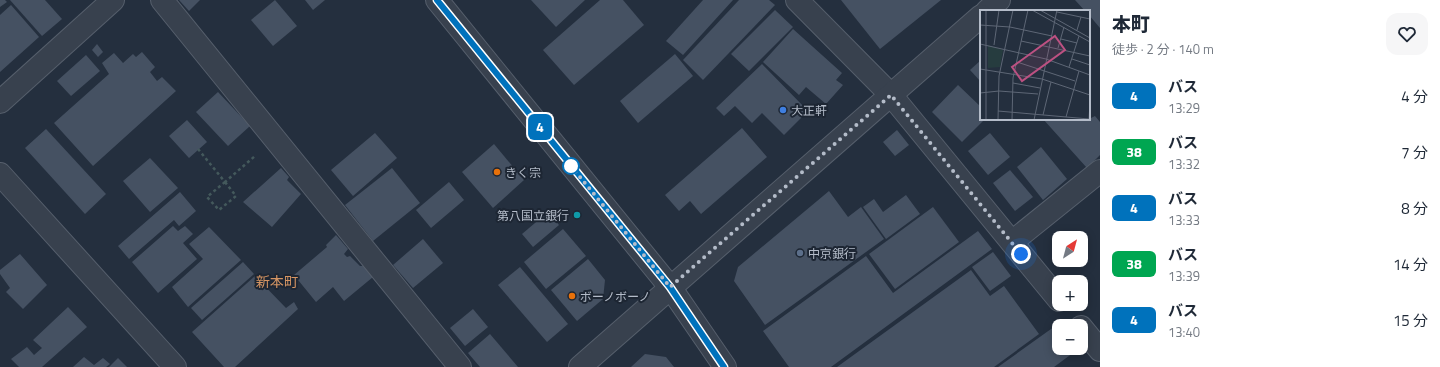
<!DOCTYPE html>
<html lang="ja">
<meta charset="utf-8">
<style>
:root{--surface:#fff;--page:#f6f6f7;--text:#1f2937;--muted:#747a83}
body{margin:0;font-family:"Titillium Web","Noto Sans JP",sans-serif;background:var(--page);color:var(--text);height:100vh;display:flex;flex-direction:column;font-size:15px;white-space:nowrap}
*{box-sizing:border-box;margin:0}
p{font-size:13px;color:var(--muted)}
.icon{flex:none;width:22px;height:22px;fill:none;stroke:currentColor;stroke-width:2;stroke-linecap:round;stroke-linejoin:round}
.map{position:relative;flex:1;overflow:hidden}
.drawer{display:flex;flex-direction:column;background:var(--surface);width:340px}
.drawer>*{flex:none}
.badge{padding:0 8px;border-radius:6px;font-size:14px;line-height:26px}
.needle{width:26px;rotate:36deg}
.buttons{position:absolute;left:1052px;top:231px;display:grid;gap:8px}
.buttons a{display:grid;place-items:center;width:36px;height:36px;border-radius:8px;background:var(--surface);box-shadow:0 2px 10px #0003;font-size:20px}
.you{position:absolute;width:20px;height:20px;margin:-10px;border:3px solid #fff;border-radius:50%;background:#1a73e8;box-shadow:0 0 0 6px #1a73e833}
.map>.badge{position:absolute;translate:-50% -50%;box-shadow:0 0 0 2px #fff}
.round{display:grid;place-items:center;flex:none;width:42px;height:42px;border-radius:12px;background:var(--page)}
.head{display:flex;align-items:center;justify-content:space-between;height:68px;padding:0 12px}
h1{font-size:19px;font-weight:800;line-height:30px}
ul{padding:0;list-style:none}
li{display:flex;align-items:center;gap:12px;height:56px;padding:0 12px}
li div{flex:1}
li b{display:block;font-size:15px}
li em{font-style:normal}
li .badge{min-width:44px;font-weight:700;text-align:center}
main{display:flex;flex:1;min-height:0}
.map>svg:first-child{display:block}
</style>
<main>
<div class="map">
<svg width="1100" height="367" viewBox="0 0 1100 367">
<rect width="100%" height="100%" fill="#242f3e"/>
<!-- building -->
<g fill="#455162">
<polygon points="0,0 5,0 7,2 0,7"/>
<polygon points="10,0 45,0 62,19 42,36"/>
<polygon points="179,0 200,0 189,11"/>
<polygon points="275,0 297,26 273,46 251,20"/>
<polygon points="305,0 325,0 313,10"/>
<polygon points="531,0 585,0 556,27"/>
<polygon points="600,0 623,0 644,25 574,85 543,50"/>
<polygon points="703,0 733,0 683,55 666,41"/>
<polygon points="739,0 769,0 775,5 703,80 683,60"/>
<polygon points="841,0 941,0 880,49"/>
<polygon points="1075,0 1100,0 1100,28 1089,15 1089,11 1085,11"/>
<polygon points="11,5 39,37 0,72 0,15"/>
<polygon points="775,10 793,27 749,71 731,54"/>
<polygon points="793,29 842,73 836,80 843,85 826,104 806,87 799,95 763,62"/>
<polygon points="97,44 103,52 98,57 92,50"/>
<polygon points="142,52 155,67 150,72 157,81 162,77 176,91 93,166 54,123 109,74 102,63 114,53 123,63 133,54 136,57"/>
<polygon points="675,54 693,76 638,123 620,101"/>
<polygon points="86,55 100,71 71,96 57,81"/>
<polygon points="981,60 981,82 970,70"/>
<polygon points="762,64 808,111 784,135 762,113 752,123 735,106 724,116 716,108"/>
<polygon points="958,85 981,107 981,119 985,119 962,142 932,112"/>
<polygon points="218,92 250,126 228,146 196,112"/>
<polygon points="1095,116 1100,122 1100,155 1087,168 1043,119 1089,119"/>
<polygon points="187,120 207,142 189,158 169,136"/>
<polygon points="742,128 767,157 701,214 690,201 679,211 665,195"/>
<polygon points="46,129 106,194 85,214 25,148"/>
<polygon points="897,130 909,145 895,156 883,142"/>
<polygon points="375,133 397,158 353,196 331,170"/>
<polygon points="990,133 1010,157 988,175 968,151"/>
<polygon points="494,144 524,180 493,208 462,172"/>
<polygon points="1041,147 1067,179 1043,200 1017,167"/>
<polygon points="150,158 178,188 150,212 123,181"/>
<polygon points="281,168 289,177 287,180 301,194 272,227 243,202"/>
<polygon points="392,168 420,203 373,241 345,205"/>
<polygon points="1010,170 1033,197 1015,211 993,183"/>
<polygon points="449,182 464,200 431,228 416,210"/>
<polygon points="829,191 848,217 861,207 884,239 765,325 734,281 738,267"/>
<polygon points="180,192 196,211 179,226 174,220 129,259 118,246"/>
<polygon points="906,195 920,214 886,239 863,207 874,199 883,212"/>
<polygon points="933,207 959,242 895,289 869,254"/>
<polygon points="548,212 559,225 533,247 522,234"/>
<polygon points="173,226 178,231 185,226 193,234 183,243 197,259 158,293 132,262"/>
<polygon points="209,227 241,260 188,307 172,287 203,259 189,244"/>
<polygon points="563,229 586,256 546,289 524,262"/>
<polygon points="978,231 992,249 831,367 789,367 763,331 866,256 893,293"/>
<polygon points="336,235 348,249 344,254 347,257 350,256 360,266 363,266 373,277 344,301 333,287 316,302 294,275 327,247 326,245"/>
<polygon points="423,239 443,263 413,288 393,265"/>
<polygon points="993,252 1011,276 990,291 972,267"/>
<polygon points="20,254 47,285 23,309 6,292 10,288 0,274 0,270"/>
<polygon points="588,259 605,280 603,299 577,321 551,290"/>
<polygon points="243,262 254,274 202,320 191,308"/>
<polygon points="520,267 568,324 547,342 498,285"/>
<polygon points="971,270 990,296 1004,286 1039,334 994,367 837,367"/>
<polygon points="255,276 286,308 294,302 298,309 235,367 224,367 192,332"/>
<polygon points="68,307 87,327 42,367 19,367 11,359 27,347 34,355 42,348 33,340"/>
<polygon points="473,309 488,327 465,346 450,328"/>
<polygon points="1058,324 1059,326 1059,348 1075,348 1077,350 1054,367 998,367"/>
<polygon points="490,334 518,367 480,367 468,353"/>
<polygon points="645,354 666,357 674,367 631,367"/>
<polygon points="84,357 94,365 103,358 110,364 106,367 73,367"/>
<polygon points="118,358 127,367 109,367"/>
</g>
<g fill="none" stroke-linecap="round" stroke-linejoin="round">
<defs>
<g id="minor">
<polyline points="162,0 460,367"/>
<polyline points="437,0 670,287 725,367"/>
<polyline points="797,0 891,95 1059,300"/>
<polyline points="987,11 999,0"/>
<polyline points="0,102 113,0"/>
<polyline points="0,174 175,367"/>
<polyline points="1012,242 1100,171"/>
<polyline points="1081,327 1100,350"/>
<polyline points="580,367 981,16"/>
</g>
</defs>
<!-- minor casing -->
<use href="#minor" stroke="#565f6c" stroke-width="24"/>
<!-- path -->
<g stroke="#44595c" stroke-width="2.5" stroke-dasharray="3 3" stroke-linecap="butt">
<polyline points="198,149 225,182 255,156"/>
<polygon points="225,182 236,196 219,210 207,197"/>
</g>
<!-- minor -->
<use href="#minor" stroke="#38414e" stroke-width="22"/>
</g>
<g fill="none" stroke-linecap="round" stroke-linejoin="round">
<defs>
<polyline id="line" points="437,0 670,287 724,367"/>
</defs>
<!-- line casing -->
<use href="#line" stroke="#fff" stroke-width="9"/>
<!-- line -->
<use href="#line" stroke="#0072bc" stroke-width="6"/>
<!-- walk -->
<polyline stroke="#b4bcc9" stroke-width="4" stroke-dasharray="0 7.2" points="571,166 670,287 891,95 1021,254"/>
</g>
<!-- markers -->
<circle fill="#3f7fe0" stroke="#1d2633" stroke-width="1.5" cx="783" cy="110" r="4"/>
<circle fill="#fff" stroke="#0072bc" stroke-width="2" cx="571" cy="166" r="8"/>
<g fill="#e8710a" stroke="#1d2633" stroke-width="1.5">
<circle cx="497" cy="172" r="4"/>
<circle cx="572" cy="296" r="4"/>
</g>
<circle fill="#0f9aa8" stroke="#1d2633" stroke-width="1.5" cx="577" cy="215" r="4"/>
<circle fill="#5c6f8a" stroke="#1d2633" stroke-width="1.5" cx="800" cy="253" r="4"/>
<g text-anchor="middle" dominant-baseline="central" stroke-width="4" stroke-linejoin="round" paint-order="stroke">
<!-- poi labels -->
<g font-size="12" fill="#b4bcc9" stroke="#1d2633" text-anchor="start">
<text x="791" y="110">大正軒</text>
<text x="505" y="172">きく宗</text>
<text x="569" y="215" text-anchor="end">第八国立銀行</text>
<text x="808" y="253">中京銀行</text>
<text x="580" y="296">ボーノボーノ</text>
</g>
<!-- quarter labels -->
<g font-size="14" fill="#d59563" stroke="#1d2633">
<text x="277" y="281">新本町</text>
</g>
</g>
<!-- overview -->
<g transform="translate(980 10)">
<rect width="110" height="110" fill="#242f3e"/>
<path d="M 8,35 L 23,40 L 20,57 L 8,58 Z" fill="#263c3f"/>
<path fill="none" stroke="#5e6776" stroke-width="1" d="M 52,0 L 110,32M 60,0 L 110,28M 77,2 L 110,9M 0,15 L 30,17 L 72,26M 97,20 L 101,7M 81,29 L 97,33M 41,31 L 110,46M 0,34 L 66,49 L 110,65M 14,35 L 19,0M 78,38 L 84,17M 92,49 L 110,55M 37,52 L 95,71M 89,57 L 99,26M 0,59 L 62,69 L 110,85M 33,73 L 60,78M 0,83 L 19,81 L 58,84M 18,101 L 109,109M 63,105 L 71,72M 86,107 L 99,61M 6,110 L 6,0M 18,110 L 19,66 L 33,0M 32,110 L 33,68 L 48,0M 54,110 L 77,0M 109,110 L 110,91"/>
<path fill="#bd5182" fill-opacity="0.15" stroke="#bd5182" stroke-width="2" d="M 75,26 L 85,40 L 42,71 L 32,57 Z"/>
<rect width="110" height="110" fill="none" stroke="#b4bcc9" stroke-width="2"/>
</g>
</svg>
<div class="buttons">
<a><svg class="needle" viewBox="-14 -14 28 28"><path d="M0-13l5 13h-10z" fill="#e53935"/><path d="M0 13l5-13h-10z" fill="#747a83"/></svg></a>
<a>+</a>
<a>−</a>
</div>
<div class="you" style="left:1021px;top:254px"></div>
<b class="badge" style="left:540px;top:127px;background:#0072bc;color:#fff">4</b>
</div>
<section class="drawer">
<div class="head"><div><h1>本町</h1><p>徒歩 · 2 分 · 140 m</p></div><a class="round"><svg class="icon" aria-label="heart" viewBox="0 0 24 24"><path d="M12 20l-8-8c-3-5 5-10 8-4 3-6 11-1 8 4z"/></svg></a></div>
<ul>
<li><span class="badge" style="background:#0072bc;color:#fff">4</span><div><b>バス</b><p>13:29</p></div><em>4 分</em></li>
<li><span class="badge" style="background:#00a651;color:#fff">38</span><div><b>バス</b><p>13:32</p></div><em>7 分</em></li>
<li><span class="badge" style="background:#0072bc;color:#fff">4</span><div><b>バス</b><p>13:33</p></div><em>8 分</em></li>
<li><span class="badge" style="background:#00a651;color:#fff">38</span><div><b>バス</b><p>13:39</p></div><em>14 分</em></li>
<li><span class="badge" style="background:#0072bc;color:#fff">4</span><div><b>バス</b><p>13:40</p></div><em>15 分</em></li>
</ul>
</section>
</main>
